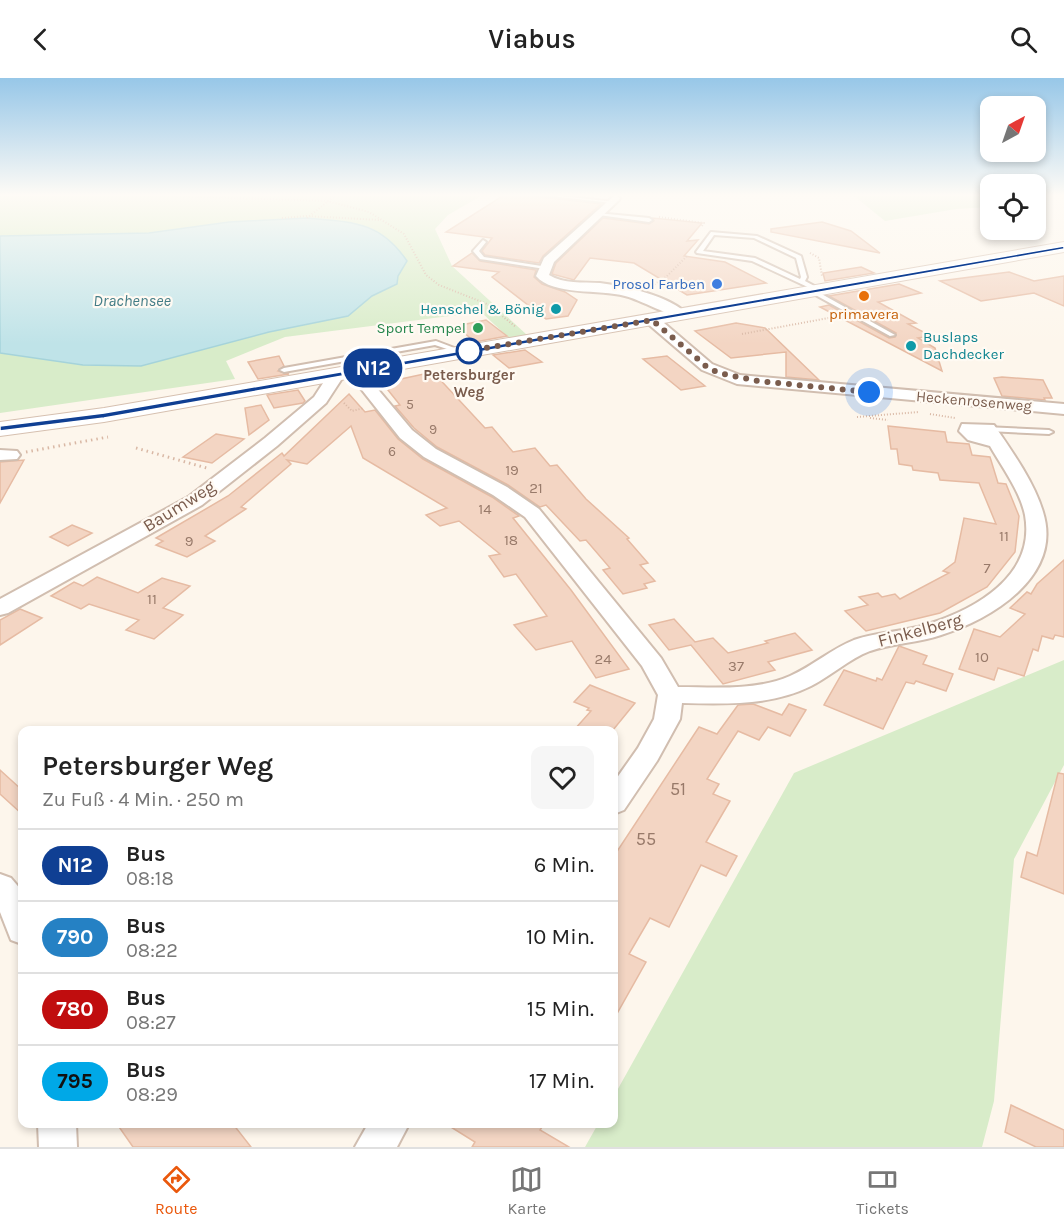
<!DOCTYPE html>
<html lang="de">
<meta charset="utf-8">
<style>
:root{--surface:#fff;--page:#f6f6f6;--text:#222;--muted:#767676;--line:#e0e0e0;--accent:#ea580c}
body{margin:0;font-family:Karla,sans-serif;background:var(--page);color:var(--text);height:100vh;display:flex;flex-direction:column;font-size:22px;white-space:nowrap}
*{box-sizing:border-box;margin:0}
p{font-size:20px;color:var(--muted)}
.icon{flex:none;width:33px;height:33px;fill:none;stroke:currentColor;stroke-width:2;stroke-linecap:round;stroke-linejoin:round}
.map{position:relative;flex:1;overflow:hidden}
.panel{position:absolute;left:18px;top:648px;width:600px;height:402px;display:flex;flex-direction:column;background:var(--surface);border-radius:12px;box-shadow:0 3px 9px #0003}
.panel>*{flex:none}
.badge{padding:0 12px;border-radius:20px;font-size:21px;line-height:39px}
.needle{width:39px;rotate:40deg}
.fabs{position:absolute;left:980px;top:18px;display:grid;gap:12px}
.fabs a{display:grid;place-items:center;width:66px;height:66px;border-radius:12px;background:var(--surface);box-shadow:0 3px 9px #0003;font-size:30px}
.you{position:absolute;width:30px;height:30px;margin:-15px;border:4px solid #fff;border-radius:50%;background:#1a73e8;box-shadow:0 0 0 9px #1a73e833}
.map>.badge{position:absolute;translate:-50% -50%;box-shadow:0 0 0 3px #fff}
.round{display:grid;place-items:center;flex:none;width:63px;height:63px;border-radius:12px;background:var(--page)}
.overview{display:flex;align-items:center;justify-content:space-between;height:102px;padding:0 24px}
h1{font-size:28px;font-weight:600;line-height:45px}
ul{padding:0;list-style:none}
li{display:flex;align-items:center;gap:18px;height:72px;padding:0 24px;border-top:2px solid var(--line)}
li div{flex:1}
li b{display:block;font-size:22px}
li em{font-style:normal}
li .badge{min-width:66px;font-weight:700;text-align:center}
header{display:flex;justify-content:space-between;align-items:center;height:78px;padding:0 24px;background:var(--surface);font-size:27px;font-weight:600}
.tab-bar{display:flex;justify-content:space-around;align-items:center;height:84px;border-top:2px solid var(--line);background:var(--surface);font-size:16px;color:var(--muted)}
.tab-bar a{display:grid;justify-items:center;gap:3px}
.tab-bar .selected{color:var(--accent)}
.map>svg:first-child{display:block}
</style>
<header><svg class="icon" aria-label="back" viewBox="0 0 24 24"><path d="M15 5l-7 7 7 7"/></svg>Viabus<svg class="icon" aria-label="search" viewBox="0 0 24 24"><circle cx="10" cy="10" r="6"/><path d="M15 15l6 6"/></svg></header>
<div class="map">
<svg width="1064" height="1069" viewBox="0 0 1064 1069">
<rect width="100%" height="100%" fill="#fdf6ec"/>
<!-- green -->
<g fill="#d8ecc9">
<polygon points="0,117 478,117 479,119 448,137 435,151 452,188 527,257 509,260 481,234 285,259 226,283 235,301 0,335 0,275 83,287 141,288 269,254 348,238 372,218 397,206 398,198 407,183 307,140 229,144 149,155 0,158"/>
<polygon points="853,117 990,117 990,129 956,131 885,143"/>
<polygon points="1064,582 1064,687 1014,781 994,1023 982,1069 585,1069 598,1046 614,1046 614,1018 794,695"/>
</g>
<!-- water -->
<path fill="#bfe3e8" stroke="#a5d3da" stroke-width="1.5" d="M 307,140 C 352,144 380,143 407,183 L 398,198 L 397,206 L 372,218 L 348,238 L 269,254 L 141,288 L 83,287 L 0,275 L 0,158 L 149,155 L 229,144 Z"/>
<!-- building -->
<g fill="#f3d5c3" stroke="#e6bba3" stroke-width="1.5">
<polygon points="504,117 524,117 601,126 543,178 539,185 485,177 482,173 492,160 446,154"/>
<polygon points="603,140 649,146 654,143 653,140 702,145 687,163 698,162 684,178 725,184 766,205 687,217 634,185 590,180 574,202 552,196 556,185"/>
<polygon points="822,144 851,153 880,175 771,154 771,151"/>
<polygon points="472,175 480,183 536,192 534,199 542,206 565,214 577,222 568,238 546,241 492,199 499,194 453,188"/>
<polygon points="861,189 874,195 825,203 823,195"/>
<polygon points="1009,194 1034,203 1064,198 1064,228 1034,215 981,223 940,203"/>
<polygon points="899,206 921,215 878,224 916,245 908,246 931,258 918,260 935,270 942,293 820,229 829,227 889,260 895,259 896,255 829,218"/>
<polygon points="486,242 507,258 475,264 456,248"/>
<polygon points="736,245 765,250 819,302 786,299 786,274 731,280 695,253"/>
<polygon points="525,272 542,284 509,290 493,277"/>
<polygon points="279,278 284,288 278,293 289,296 258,301 248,284"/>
<polygon points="667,278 705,308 681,312 643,281"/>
<polygon points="433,294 485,350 492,349 513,374 535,370 550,388 557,387 586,421 629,460 627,461 648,485 640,487 655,503 644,506 647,510 623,516 603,492 610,490 586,462 580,463 546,427 540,429 508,407 437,369 414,350 395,328 400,327 388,312 401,301"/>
<polygon points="1002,299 1043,302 1052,320 1044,320 1045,322 1002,318 994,300"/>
<polygon points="298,312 305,323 303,325 274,330 267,317"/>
<polygon points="349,316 365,334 375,332 398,361 423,381 492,419 519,438 513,440 571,512 629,591 596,600 572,563 536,572 514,547 547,538 516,496 504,499 489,478 500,476 459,443 440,448 426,437 447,430 363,380 351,348 307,386 287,382 291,386 241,429 246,431 205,458 215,463 187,479 156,467 163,463 156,460 228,418 282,375 284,378"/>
<polygon points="261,327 269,342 249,357 245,330"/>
<polygon points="888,348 945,354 947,364 969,366 972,377 990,379 998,405 1006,406 1019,438 1015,474 987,509 940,535 866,553 845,533 868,527 859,519 878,515 882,519 895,516 900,521 949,495 943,493 955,484 964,440 996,446 979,405 940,402 938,395 913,392 912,388 899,386 897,371 891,371"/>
<polygon points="216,356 244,361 212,385 183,379"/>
<polygon points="24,382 0,425 0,384"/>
<polygon points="72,447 92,455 68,468 50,459"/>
<polygon points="1064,482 1064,559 1055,557 1053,561 1042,558 1038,573 1033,571 1024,598 998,590 994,602 959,591 974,551 1000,559 1025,536 1010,530 1027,514 1031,516 1037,506"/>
<polygon points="97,499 138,515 162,500 190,508 163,530 183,537 154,561 126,552 139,542 89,526 81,531 51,518 74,504 83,508"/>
<polygon points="20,531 42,540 0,567 0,542"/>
<polygon points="674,541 695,564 713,560 728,575 768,565 765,563 795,555 812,572 768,584 775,592 723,606 691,567 669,572 649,547"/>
<polygon points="899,568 927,578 923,586 953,596 946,613 916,603 914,606 906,604 883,651 824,627 844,592 876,603 877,600 882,602"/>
<polygon points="590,607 635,625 613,652 574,652 591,633 587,632 589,630 574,624"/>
<polygon points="753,626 782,637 789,626 806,632 790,658 768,649 759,662 738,653 707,701 719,706 713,716 730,723 706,764 737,778 726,798 701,787 669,849 650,840 629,876 646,884 614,941 614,778 699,649 717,656 738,627"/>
<polygon points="0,692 22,712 22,736 0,716"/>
<polygon points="1058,695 1064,696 1064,816 1021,799 1027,774 1037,778"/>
<polygon points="1011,1027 1064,1052 1064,1069 1036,1069 1005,1054"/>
<polygon points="117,1046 233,1046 251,1069 133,1069"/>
<polygon points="446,1046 544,1046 540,1052 569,1069 472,1069 475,1064"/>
</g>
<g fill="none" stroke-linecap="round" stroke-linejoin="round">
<defs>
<g id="lane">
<polygon points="542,117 553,117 614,124 612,125"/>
<polygon points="597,135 649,140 652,142 649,144 599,137"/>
<path d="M 711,154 L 757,158 L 801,178 L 807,199 L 805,203 L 820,211 L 820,213 L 818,214 L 895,257 L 890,258 L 810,214 L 809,213 L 812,211 L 752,183 L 697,175 L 696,174 ZM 714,157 L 754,160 L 796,180 L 801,199 L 800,201 L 755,180 L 703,173 Z"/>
<polygon points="483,162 486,164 479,173 484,179 548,189 545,191 480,181 473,173"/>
<polygon points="436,263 465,274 462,276 435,267 284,294 280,292 284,290"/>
<polygon points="985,349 1049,352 1053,354 1049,356 988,353 984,351"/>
</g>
<g id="street">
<path d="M 615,117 L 620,120 L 619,122 L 554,184 L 549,197 C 564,206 582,204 600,205 C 624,208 671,218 688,237 L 686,240 C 677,242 639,221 625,218 C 600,211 553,218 536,198 L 544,180 Z"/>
<polygon points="652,238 657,239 712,286 740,297 1064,326 1064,336 737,306 702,292 647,245 645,242 647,239"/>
<path d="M 355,288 L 360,290 L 412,352 L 436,371 L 507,409 L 539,431 L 661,580 L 678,609 C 715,609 756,613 790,598 C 813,588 831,571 854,562 C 877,554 902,554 925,547 C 975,532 1036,498 1025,437 C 1020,413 1002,389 990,368 L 968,362 L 959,353 L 962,346 L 994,347 C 1012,373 1034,404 1043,434 C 1063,498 992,541 941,557 C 918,565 893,565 870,573 C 849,581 832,597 811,608 C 771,628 725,626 682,625 L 680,641 L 657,683 L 624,732 L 614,736 L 614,704 L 638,670 L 654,641 L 658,617 L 642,588 L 525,439 L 493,417 L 424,379 L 400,360 L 347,293 Z"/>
<polygon points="331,292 336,294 341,302 326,325 277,368 202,427 8,535 0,537 0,521 188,419 265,360 314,319 325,302 323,297"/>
<polygon points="0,372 17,373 20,377 17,381 0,382"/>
<polygon points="0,796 11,800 22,813 22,866 11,862 0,834"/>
<polygon points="38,1046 76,1046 77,1069 39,1069"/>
<polygon points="368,1046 409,1046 397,1069 355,1069"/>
</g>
<polygon id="secondary" points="1064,164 1064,174 104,344 0,358 0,344 104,330"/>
</defs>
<!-- lane casing -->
<use href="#lane" stroke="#d1beb0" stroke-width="4"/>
<!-- street casing -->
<use href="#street" stroke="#d1beb0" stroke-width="4"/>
<!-- secondary casing -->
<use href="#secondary" stroke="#d6c0b0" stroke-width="2"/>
<!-- path-far1 -->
<g stroke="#d9b8a5" stroke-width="2" stroke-dasharray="1 2" stroke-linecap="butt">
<polyline points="141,117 327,123 369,134 404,156 426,197 439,207 487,226 516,249"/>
<polyline points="0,118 73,117"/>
<polyline points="659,139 704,145 702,148"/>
<polyline points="282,140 306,138 380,142"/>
<polyline points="307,140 336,117"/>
<polyline points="1006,152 1021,160"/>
<polyline points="810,175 819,180 822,198"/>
<polyline points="652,208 666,199 687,178"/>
<polyline points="742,256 834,239"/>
<polyline points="344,325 352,333 364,330"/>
<polyline points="930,336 955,340"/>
<polyline points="857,339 919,334"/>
<polyline points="870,340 888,342"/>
</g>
<!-- path -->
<g stroke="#d9b8a5" stroke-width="3" stroke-dasharray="1.5 4" stroke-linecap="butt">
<polyline points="136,370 210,391"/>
<polyline points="26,374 108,359"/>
</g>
<!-- lane -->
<use href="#lane" fill="#fff" fill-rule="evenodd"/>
<!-- street -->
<use href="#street" fill="#fff" fill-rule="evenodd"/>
<!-- secondary -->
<use href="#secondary" fill="#fff" fill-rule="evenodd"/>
</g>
<!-- sky -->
<linearGradient id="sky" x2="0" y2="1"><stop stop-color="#97c7e8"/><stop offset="0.44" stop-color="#fefbf6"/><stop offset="1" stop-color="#fefbf6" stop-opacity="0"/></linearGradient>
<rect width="1064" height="266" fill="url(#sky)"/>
<!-- line -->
<polygon fill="#0f3f93" stroke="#fff" stroke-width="1.5" points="1064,168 1064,171 104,340 0,353 0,348 104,335"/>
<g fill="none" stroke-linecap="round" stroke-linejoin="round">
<!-- walk -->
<polyline stroke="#7a5c4d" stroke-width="6" stroke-dasharray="0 10.8" points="469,273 462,274 652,242 707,289 719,295 758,303 869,314"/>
</g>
<!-- markers -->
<circle fill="#3f7fe0" stroke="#fffaf3" stroke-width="2" cx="717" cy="206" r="6"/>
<circle fill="#e8710a" stroke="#fffaf3" stroke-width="2" cx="864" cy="218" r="6"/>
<g fill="#0f9aa8" stroke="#fffaf3" stroke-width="2">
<circle cx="556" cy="231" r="6"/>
<circle cx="911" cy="268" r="6"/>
</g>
<circle fill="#2e9e5b" stroke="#fffaf3" stroke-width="2" cx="478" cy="250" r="6"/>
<circle fill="#fff" stroke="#0f3f93" stroke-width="3" cx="469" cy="273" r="12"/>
<g text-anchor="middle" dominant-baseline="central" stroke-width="4.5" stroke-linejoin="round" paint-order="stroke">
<!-- far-number labels -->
<g font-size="14" fill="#987a6a">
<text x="410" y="326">5</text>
<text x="433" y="351">9</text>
<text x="392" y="373">6</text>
</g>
<!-- far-shop labels -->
<g font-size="15" fill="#366cbe" stroke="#fffaf3" text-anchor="end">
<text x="705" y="206">Prosol Farben</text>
</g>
<!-- far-culture labels -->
<g font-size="15" fill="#0d838f" stroke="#fffaf3" text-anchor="end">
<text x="544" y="231">Henschel &amp; Bönig</text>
<text x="923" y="259" text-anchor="start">Buslaps<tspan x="923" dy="17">Dachdecker</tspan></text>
</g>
<!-- far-food labels -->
<g font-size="15" fill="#c56008" stroke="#fffaf3">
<text x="864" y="236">primavera</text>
</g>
<!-- far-leisure labels -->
<g font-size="15" fill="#27864d" stroke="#fffaf3" text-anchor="end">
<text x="466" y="250">Sport Tempel</text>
</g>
<!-- far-stop labels -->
<g font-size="15" font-weight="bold" fill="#7a5c4d" stroke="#fffaf3">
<text x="469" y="297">Petersburger<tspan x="469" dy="17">Weg</tspan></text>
</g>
<!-- far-street labels -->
<g font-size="15" fill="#7a5c4d" stroke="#fffaf3">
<text transform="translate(974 323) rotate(5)">Heckenrosenweg</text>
</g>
<!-- number labels -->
<g font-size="15" fill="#987a6a">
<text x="512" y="392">19</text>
<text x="536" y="410">21</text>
<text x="485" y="431">14</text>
<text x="1004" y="458">11</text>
<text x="511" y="462">18</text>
<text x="189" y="463">9</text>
<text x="987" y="490">7</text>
<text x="152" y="521">11</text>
<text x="982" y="579">10</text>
<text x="603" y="581">24</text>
<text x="736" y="588">37</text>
</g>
<!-- far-water labels -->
<g font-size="16" font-style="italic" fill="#437c86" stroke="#fffaf3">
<text x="132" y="222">Drachensee</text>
</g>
<!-- street labels -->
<g font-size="18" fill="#7a5c4d" stroke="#fffaf3">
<text transform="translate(179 428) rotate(-32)">Baumweg</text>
<text transform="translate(920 552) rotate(-15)">Finkelberg</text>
</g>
<!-- near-number labels -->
<g font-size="18" fill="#987a6a">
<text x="678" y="711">51</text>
<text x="646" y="761">55</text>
</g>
</g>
</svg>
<div class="fabs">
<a><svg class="needle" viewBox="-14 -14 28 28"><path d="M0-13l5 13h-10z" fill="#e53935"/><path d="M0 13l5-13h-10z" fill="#767676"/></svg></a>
<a><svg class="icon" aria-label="locate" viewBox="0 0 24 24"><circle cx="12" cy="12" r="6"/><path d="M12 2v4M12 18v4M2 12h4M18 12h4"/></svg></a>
</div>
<div class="you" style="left:869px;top:314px"></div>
<b class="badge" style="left:373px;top:290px;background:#0f3f93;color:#fff">N12</b>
<section class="panel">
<div class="overview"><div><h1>Petersburger Weg</h1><p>Zu Fuß · 4 Min. · 250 m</p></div><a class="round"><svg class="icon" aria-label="heart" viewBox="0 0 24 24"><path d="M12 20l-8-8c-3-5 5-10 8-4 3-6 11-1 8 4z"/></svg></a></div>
<ul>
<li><span class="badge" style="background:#0f3f93;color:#fff">N12</span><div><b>Bus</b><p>08:18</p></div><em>6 Min.</em></li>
<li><span class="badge" style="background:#2581c4;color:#fff">790</span><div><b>Bus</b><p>08:22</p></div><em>10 Min.</em></li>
<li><span class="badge" style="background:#c00d0e;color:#fff">780</span><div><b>Bus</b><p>08:27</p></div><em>15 Min.</em></li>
<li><span class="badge" style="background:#00a8e7;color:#111">795</span><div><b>Bus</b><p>08:29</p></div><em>17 Min.</em></li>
</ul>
</section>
</div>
<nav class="tab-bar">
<a class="selected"><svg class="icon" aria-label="directions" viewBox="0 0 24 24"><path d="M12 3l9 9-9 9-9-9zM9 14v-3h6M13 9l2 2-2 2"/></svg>Route</a>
<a><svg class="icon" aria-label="map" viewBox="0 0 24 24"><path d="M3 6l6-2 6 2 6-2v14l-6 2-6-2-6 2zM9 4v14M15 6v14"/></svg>Karte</a>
<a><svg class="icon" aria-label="tickets" viewBox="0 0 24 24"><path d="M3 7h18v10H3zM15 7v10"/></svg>Tickets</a>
</nav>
